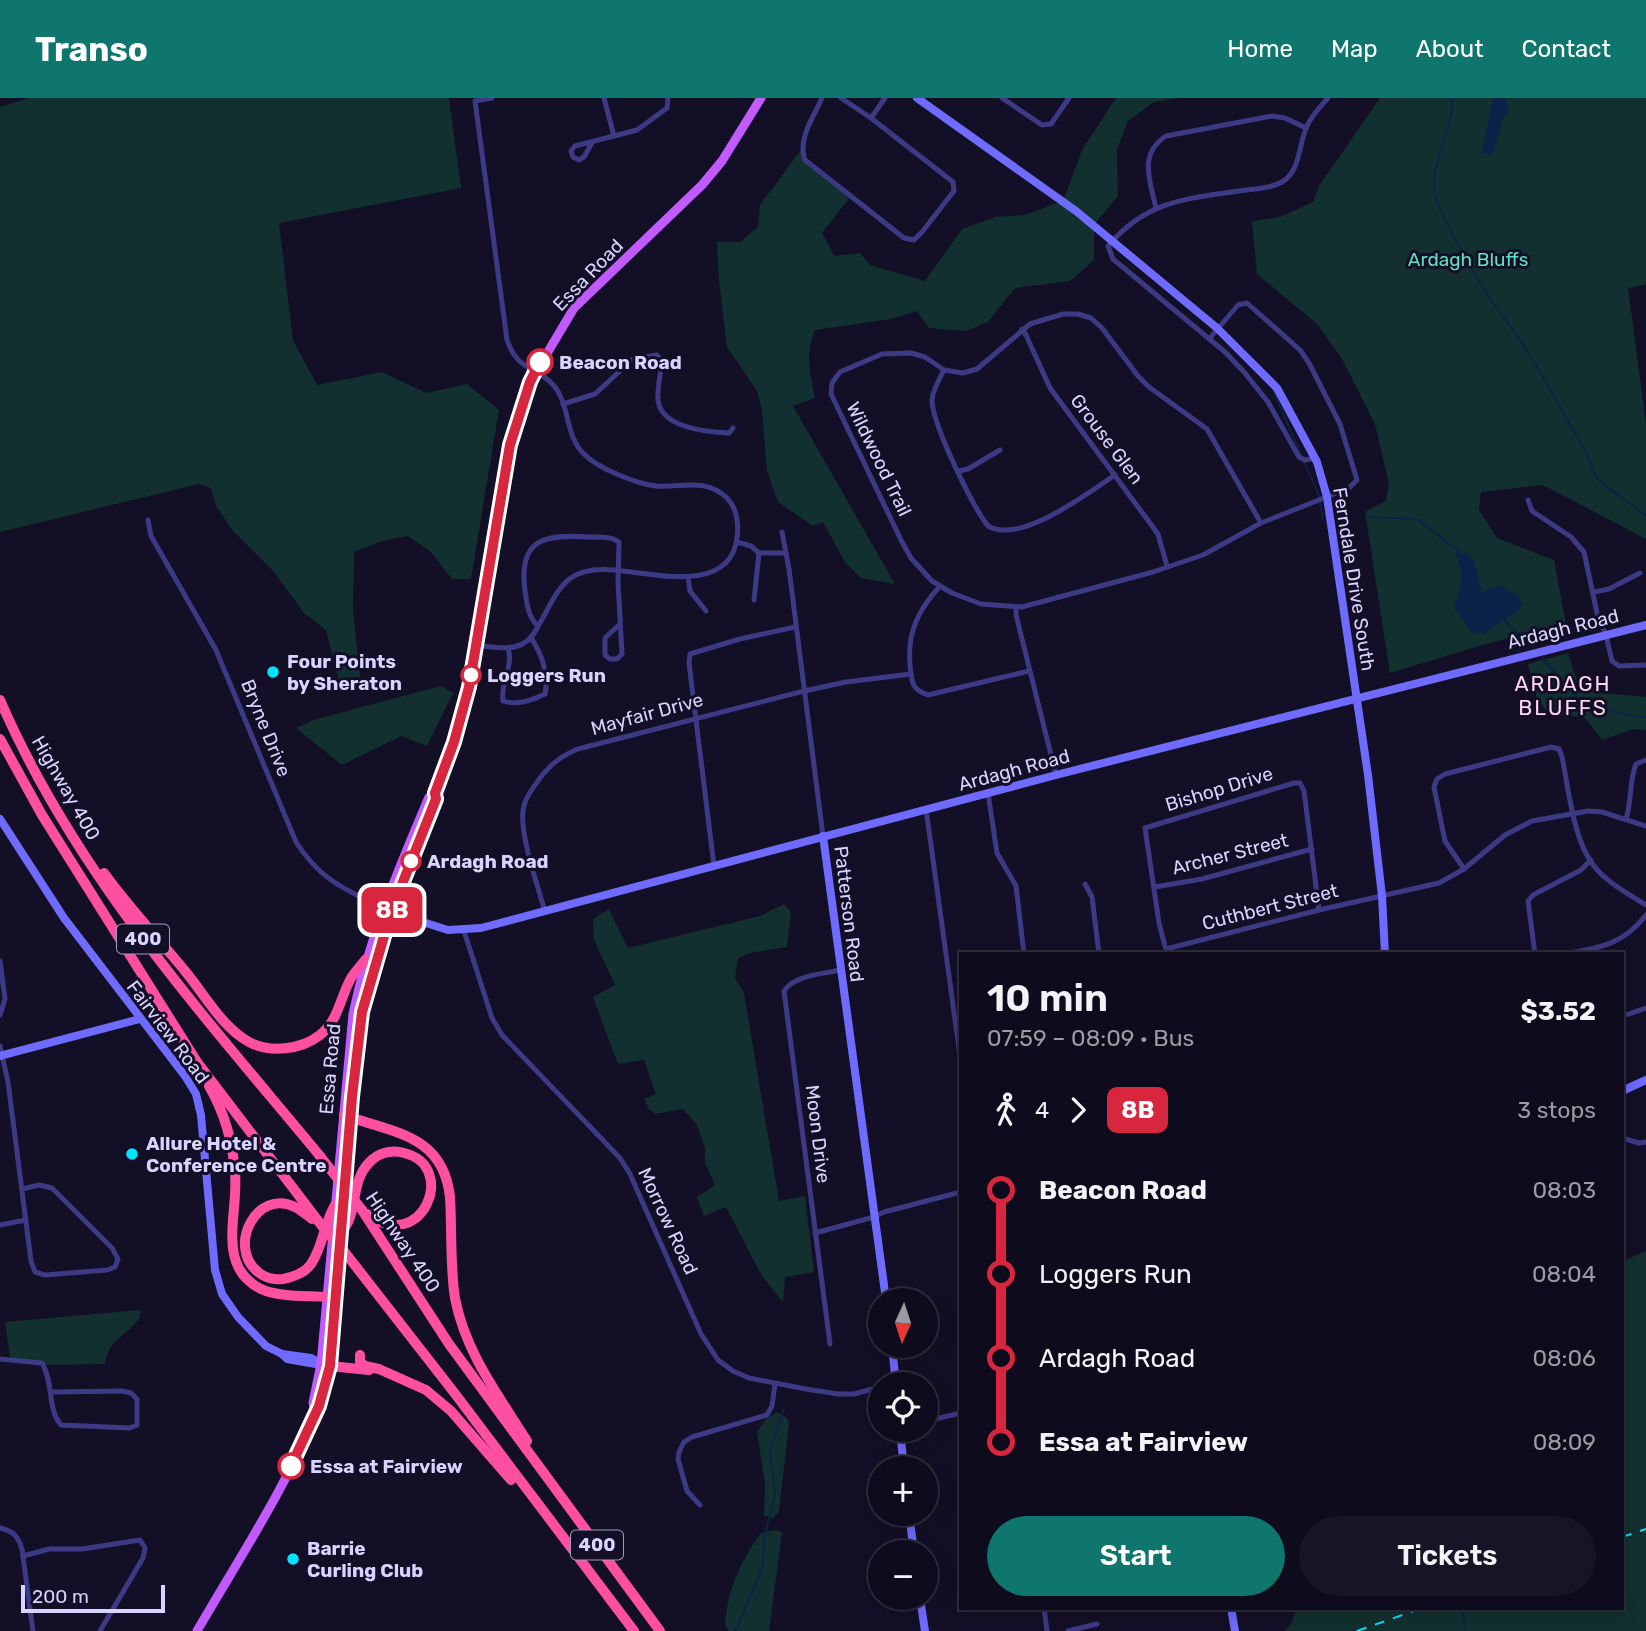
<!DOCTYPE html>
<meta charset="utf-8">
<style>
:root{--surface:#0e0b1c;--page:#171425;--text:#f1f3f6;--muted:#9b9ba3;--line:#2e2b3b;--accent:#0f766e}
body{margin:0;font-family:Rubik,sans-serif;background:var(--page);color:var(--text);height:100vh;display:flex;flex-direction:column;font-size:26px;white-space:nowrap}
*{box-sizing:border-box;margin:0}
p{font-size:23px;color:var(--muted)}
.icon{flex:none;width:38px;height:38px;fill:none;stroke:currentColor;stroke-width:2;stroke-linecap:round;stroke-linejoin:round}
.map{position:relative;flex:1;overflow:hidden}
.details{position:absolute;left:959px;top:854px;width:665px;height:658px;display:flex;flex-direction:column;background:var(--surface);border-radius:0px;box-shadow:0 4px 18px #0003,0 0 0 2px var(--line)}
.details>*{flex:none}
.badge{padding:0 14px;border-radius:10px;font-size:24px;line-height:46px}
.needle{width:46px;rotate:183deg}
.controls{position:absolute;left:868px;top:1190px;display:grid;gap:14px}
.controls a{display:grid;place-items:center;width:70px;height:70px;border-radius:50%;background:var(--surface);box-shadow:0 4px 18px #0003,0 0 0 2px var(--line);font-size:35px}
.scale{position:absolute;left:21px;bottom:18px;width:144px;box-sizing:border-box;padding-left:7px;border:4px solid #d9d4ff;border-top:0;font-size:19px;line-height:24px;white-space:nowrap;color:#d9d4ff;-webkit-text-stroke:5px #130f26;paint-order:stroke}
.map>.badge{position:absolute;translate:-50% -50%;box-shadow:0 0 0 4px #fff}
.legs{display:flex;align-items:center;gap:10px;height:77px;padding:0 28px;font-size:23px}
.legs p{margin-inline-start:auto}
.headline{display:flex;align-items:center;justify-content:space-between;height:119px;padding:0 28px}
h1{font-size:38px;font-weight:600;line-height:52px}
.action{display:flex;gap:14px;margin-top:auto;padding:14px 28px}
.action a{flex:1;height:80px;border-radius:42px;background:var(--accent);color:#fff;font-size:28px;font-weight:600;line-height:80px;text-align:center}
.action a+a{background:var(--page);color:var(--text)}
ul{padding:0 28px;list-style:none}
li{display:flex;align-items:center;gap:24px;height:84px;font-size:26px}
li i{display:grid;place-items:center;width:10px;height:100%;margin:0 9px;background:currentColor}
li i::after{content:'';width:18px;height:18px;margin:-9px;border:5px solid;border-radius:50%;background:var(--surface)}
li p{margin-inline-start:auto}
li:first-child i{background:linear-gradient(#0000 50%,currentColor 0)}
li:last-child i{background:linear-gradient(currentColor 50%,#0000 0)}
header{display:flex;align-items:center;gap:42px;box-sizing:border-box;height:98px;padding:0 35px;background:var(--accent);color:#fff}
header strong{font-size:33px}
nav{display:flex;gap:38px;margin-inline-start:auto;font-size:24px}
.map>svg:first-child{display:block}
</style>
<header>
<strong>Transo</strong>
<nav><a>Home</a><a>Map</a><a>About</a><a>Contact</a></nav>
</header>
<div class="map">
<svg width="1646" height="1533" viewBox="0 0 1646 1533">
<rect width="100%" height="100%" fill="#130f26"/>
<!-- green -->
<g fill="#12302f">
<polygon points="29,0 449,0 461,90 279,125 293,242 317,287 382,274 426,295 467,286 499,312 471,481 452,481 431,454 408,438 382,443 354,454 353,513 361,586 341,591 326,532 304,515 274,474 233,433 216,408 211,390 199,386 0,434 0,9"/>
<path d="M 1116,0 L 1178,0 L 1154,4 L 1128,23 L 1117,51 L 1118,98 L 1094,127 L 1094,162 L 1070,183 L 1015,190 L 988,224 L 966,233 L 929,230 L 917,213 L 891,221 L 815,232 C 805,256 810,276 815,300 L 793,308 L 895,486 L 861,480 L 845,464 L 823,424 L 813,428 L 778,404 L 767,373 L 762,313 L 757,293 L 727,249 L 719,183 L 717,144 L 740,144 L 758,129 L 760,107 L 801,52 L 805,62 L 851,98 L 822,135 L 834,158 L 860,155 L 870,167 L 925,183 L 962,131 L 995,119 L 1024,117 L 1063,103 L 1082,52 Z"/>
<polygon points="1380,0 1646,0 1646,184 1645,187 1628,190 1646,326 1646,441 1543,387 1481,394 1479,412 1497,440 1554,462 1566,526 1482,547 1390,575 1365,414 1386,403 1389,386 1375,326 1342,261 1317,226 1257,176 1252,123 1280,119 1313,104 1319,88"/>
<polygon points="1568,555 1580,593 1646,599 1646,632 1633,631 1602,642 1585,620 1547,614 1537,601 1528,566"/>
<polygon points="441,588 453,595 427,648 401,638 342,667 296,630 313,622"/>
<polygon points="784,806 791,814 787,849 750,855 738,860 735,880 744,895 779,1103 805,1098 814,1174 785,1179 783,1204 762,1178 726,1109 704,1118 697,1099 715,1087 705,1065 705,1050 697,1027 683,1011 656,1016 649,1011 644,1001 656,996 644,962 618,966 593,899 615,887 594,842 593,821 609,811 628,850 760,818"/>
<polygon points="1646,1153 1646,1533 1285,1533 1292,1524 1297,1510 1622,1510 1622,1163"/>
<path d="M 140,1212 L 140,1219 C 127,1239 109,1239 105,1266 L 43,1267 L 10,1259 L 5,1224 Z"/>
<polygon points="777,1314 786,1319 789,1325 779,1413 773,1420 764,1418 765,1386 757,1334 765,1322"/>
<path d="M 774,1432 L 782,1434 L 769,1533 L 729,1533 L 725,1528 C 727,1492 740,1464 761,1435 Z"/>
</g>
<!-- water -->
<g fill="#0c2248">
<polygon points="1493,0 1506,0 1509,14 1504,18 1494,52 1490,57 1482,55 1483,49"/>
<path d="M 1455,454 L 1469,456 L 1474,463 L 1482,493 L 1500,488 L 1516,496 L 1522,506 L 1519,512 L 1484,536 L 1473,536 L 1454,510 C 1462,487 1464,477 1455,454 Z"/>
</g>
<g fill="none" stroke-linecap="round" stroke-linejoin="round">
<!-- stream -->
<g stroke="#0c2248" stroke-width="2">
<path d="M 1440,111 C 1421,75 1454,37 1452,0"/>
<path d="M 1442,116 C 1459,149 1476,182 1498,212 C 1510,228 1522,243 1532,261"/>
<polyline points="1535,266 1582,347 1598,382 1646,418"/>
<polyline points="1272,290 1302,359"/>
<polyline points="1304,364 1319,397 1323,421"/>
<polyline points="1369,419 1417,421 1460,454"/>
<polyline points="1504,522 1532,548"/>
<polyline points="1542,560 1581,604 1631,618 1646,619"/>
<polyline points="1462,1510 1465,1533"/>
<polyline points="734,1533 738,1528 763,1468 764,1441 775,1397 770,1352 784,1311"/>
</g>
<!-- street -->
<g stroke="#3d3a85" stroke-width="5">
<polyline points="604,0 614,38"/>
<path d="M 822,0 C 814,18 797,42 805,62 L 904,140 L 914,142 L 922,134 L 954,93 L 953,84 L 871,20 L 841,0"/>
<polyline points="1002,0 1042,27 1051,26 1069,0"/>
<polyline points="871,20 885,0"/>
<polyline points="593,43 584,59 579,62 573,59 571,53 575,48 637,32 667,10 668,0"/>
<path d="M 1156,110 C 1150,83 1138,56 1166,38 L 1272,18 L 1285,20 L 1306,30"/>
<polyline points="1022,231 1026,237 1050,290 1158,436 1167,468"/>
<polyline points="1209,241 1238,207 1247,205 1300,252 1309,265 1340,326 1357,382 1349,390 1261,425 1203,457 1153,474 1022,509 981,506 952,495 932,483 911,460 902,444 831,296 832,285 840,274 882,256 911,255 925,259 944,272 963,275 977,271 1030,226 1063,216 1078,216 1091,220 1102,230 1138,278 1149,289 1207,331 1261,425"/>
<path d="M 944,272 C 939,282 933,291 932,302 C 932,326 973,409 988,428 C 1020,447 1088,395 1115,377"/>
<path d="M 563,306 L 595,296 L 633,261 L 657,257 L 662,263 C 661,275 657,289 658,302 C 661,330 707,334 729,335 L 733,330"/>
<path d="M 1315,360 L 1305,362 L 1299,359 L 1268,304 L 1244,274 L 1225,254 L 1113,161 L 1108,148 C 1146,103 1184,101 1239,93 C 1252,91 1270,91 1282,84 C 1302,72 1298,44 1308,26 C 1313,16 1321,8 1328,0"/>
<polyline points="959,373 968,371 1000,352"/>
<polyline points="1528,402 1532,413 1571,439 1584,454 1597,515 1606,537 1612,563 1619,568 1646,567"/>
<path d="M 148,422 L 151,438 L 216,552 L 296,744 C 321,783 345,791 384,811"/>
<polyline points="782,434 789,471 823,738"/>
<polyline points="737,444 751,448 759,455 786,455"/>
<polyline points="688,479 690,493 706,513"/>
<path d="M 940,488 C 918,512 907,535 910,567 C 912,584 911,591 928,597 L 1029,573"/>
<polyline points="1593,494 1609,491 1640,475"/>
<polyline points="754,502 759,455"/>
<polyline points="1016,509 1016,517 1056,677"/>
<path d="M 538,528 C 528,519 527,506 525,493 C 518,441 544,436 588,439 C 598,439 611,438 619,444 L 618,484 L 622,556 L 617,561 L 610,561 L 605,557 L 605,540 L 620,526"/>
<path d="M 477,547 C 492,549 511,553 524,545 C 532,541 536,532 540,525 C 561,487 567,468 614,472 C 652,475 730,497 737,440 C 739,427 737,410 727,400 C 705,379 682,390 656,388 C 637,386 597,370 584,356 C 565,338 570,308 555,289 C 538,267 518,275 507,242 L 475,3 L 492,0"/>
<path d="M 508,550 C 514,568 500,585 503,603 C 517,608 533,602 545,596 C 549,577 542,556 531,540"/>
<polyline points="988,695 997,755 1016,788 1024,856"/>
<polyline points="926,711 961,965"/>
<path d="M 1626,721 C 1632,703 1629,683 1636,666 L 1646,662"/>
<polyline points="714,768 689,565 690,556 740,541 795,529"/>
<path d="M 1464,771 L 1445,743 L 1434,689 L 1437,681 L 1445,676 L 1551,649 L 1559,651 L 1562,659 C 1569,692 1573,742 1594,768 C 1607,785 1629,796 1646,807"/>
<polyline points="1085,786 1092,799 1099,856"/>
<polyline points="1155,789 1202,781 1312,751"/>
<path d="M 545,814 C 538,788 520,738 523,713 C 524,701 533,690 540,680 C 551,666 561,658 578,651 L 804,593 L 846,584 L 911,576"/>
<polyline points="464,833 492,920 502,937 620,1060 630,1076 701,1236 718,1262 733,1273 749,1280 806,1291 838,1296 854,1296 880,1289"/>
<polyline points="1166,851 1319,812 1439,785 1464,771 1505,737 1532,723 1588,713 1602,714 1646,728"/>
<polyline points="1167,856 1159,825 1145,730 1294,685 1300,685 1304,693 1319,812"/>
<polyline points="1535,856 1528,803 1533,797 1581,772 1591,762"/>
<path d="M 1564,856 C 1599,850 1623,847 1646,817"/>
<polyline points="0,863 5,901 0,917"/>
<polyline points="1622,918 1646,910"/>
<polyline points="0,948 8,984 31,1163 35,1174 45,1177 107,1172 115,1169 118,1161 112,1150 52,1090 39,1087 22,1091"/>
<polyline points="1622,1040 1639,1045 1646,1044"/>
<polyline points="0,1127 26,1122"/>
<polyline points="815,1135 874,1119 884,1114 961,1094"/>
<path d="M 830,1246 L 784,893 C 794,877 823,876 840,872"/>
<path d="M 0,1261 L 42,1265 C 54,1285 47,1311 61,1327 L 130,1330 L 137,1327 L 137,1301 L 131,1295 L 122,1293 L 52,1294"/>
<polyline points="926,1323 961,1315"/>
<polyline points="700,1407 687,1393 678,1361 679,1354 684,1344 692,1339 767,1317 772,1308 775,1286"/>
<path d="M 0,1430 C 13,1433 18,1438 22,1451 L 33,1533"/>
<polyline points="23,1458 49,1451 82,1451 140,1442 145,1450 143,1460 100,1533"/>
<polyline points="1044,1510 1047,1533"/>
<polyline points="1068,1533 1097,1526"/>
</g>
<!-- secondary -->
<g stroke="#6f6bff" stroke-width="8">
<polyline points="917,0 1076,113 1217,230 1277,290 1317,364 1327,399 1368,677 1382,798 1385,856"/>
<polyline points="0,721 64,820 185,978 196,996 201,1017 215,1172 222,1196 238,1219 266,1248 282,1256 287,1261 327,1268"/>
<polyline points="823,738 886,1202"/>
<polyline points="391,814 448,832 481,830 1056,677 1646,527"/>
<polyline points="0,958 140,921"/>
<polyline points="1622,993 1646,982"/>
<polyline points="892,1248 896,1286"/>
<polyline points="282,1256 311,1260 321,1266"/>
<polyline points="900,1332 904,1370"/>
<polyline points="909,1416 914,1454"/>
<polyline points="920,1500 925,1533"/>
<polyline points="1231,1510 1235,1533"/>
</g>
<!-- primary -->
<g stroke="#c25bff" stroke-width="9">
<polyline points="336,1199 352,999 362,914 391,814 436,701 435,696 454,644 469,589 510,347 530,284 574,210 702,87 722,63 761,0"/>
<path d="M 315,1313 L 313,1305 L 321,1266 L 353,916 C 369,840 399,770 429,699 L 435,696"/>
<path d="M 197,1533 C 240,1459 289,1385 320,1306 C 332,1276 332,1242 335,1210"/>
</g>
<!-- highway -->
<g stroke="#ff4fa3" stroke-width="10">
<path d="M 0,602 C 76,777 200,913 320,1058"/>
<polyline points="0,641 42,717 197,964 322,1128"/>
<path d="M 104,775 C 129,810 158,840 185,873 C 205,897 221,928 249,944 C 270,955 301,952 320,937 C 338,923 340,901 350,882 C 354,874 361,868 366,861"/>
<path d="M 209,988 C 224,1014 233,1045 235,1075 C 239,1115 215,1168 261,1191 C 280,1200 315,1198 336,1199"/>
<path d="M 344,1017 C 393,1035 443,1036 450,1099 C 452,1130 450,1170 455,1200 C 465,1254 499,1298 527,1343"/>
<polyline points="362,1112 449,1246 660,1533"/>
<path d="M 312,1121 C 307,1117 301,1112 295,1109 C 256,1090 227,1149 258,1174 C 265,1180 274,1182 283,1181 C 293,1179 305,1175 311,1166 C 323,1149 324,1125 335,1107"/>
<path d="M 341,1134 C 360,1116 348,1081 373,1061 C 381,1054 394,1052 404,1055 C 459,1068 422,1158 367,1116"/>
<polyline points="343,1152 456,1297 634,1533"/>
<polyline points="360,1257 360,1264 365,1268 379,1271 426,1292 451,1313 511,1382"/>
<polyline points="330,1268 369,1272"/>
</g>
<!-- rail -->
<g stroke="#00e5ff" stroke-width="2" stroke-dasharray="10 9" stroke-linecap="butt">
<polyline points="1622,1439 1646,1431"/>
<polyline points="1357,1533 1422,1510"/>
</g>
<!-- highway-bridge -->
<g stroke="#ff4fa3" stroke-width="10">
<polyline points="320,1058 362,1112"/>
<polyline points="322,1128 343,1152"/>
</g>
</g>
<g fill="none" stroke-linecap="round" stroke-linejoin="round">
<defs>
<polyline id="line-1" points="291,1368 319,1308 330,1268 352,999 362,914 391,814 436,701 435,695 454,644 469,589 510,347 530,284 540,264"/>
</defs>
<!-- line-1 casing -->
<use href="#line-1" stroke="#fff" stroke-width="16"/>
<!-- line-1 -->
<use href="#line-1" stroke="#d7263d" stroke-width="10"/>
</g>
<!-- markers -->
<g fill="#fff" stroke="#d7263d" stroke-width="3.5">
<circle cx="540" cy="264" r="12"/>
<circle cx="471" cy="577" r="9"/>
<circle cx="411" cy="763" r="9"/>
<circle cx="291" cy="1368" r="12"/>
</g>
<g fill="#00e5ff" stroke="#130f26" stroke-width="2.5">
<circle cx="273" cy="574" r="7"/>
<circle cx="132" cy="1056" r="7"/>
<circle cx="293" cy="1461" r="7"/>
</g>
<g text-anchor="middle" dominant-baseline="central" stroke-width="6" stroke-linejoin="round" paint-order="stroke">
<!-- shield labels -->
<g fill="#130f26" stroke="#9e99be" stroke-width="2">
<rect x="117" y="826.5" width="52" height="29" rx="5"/>
<rect x="571" y="1432.5" width="52" height="29" rx="5"/>
</g>
<g font-size="18" font-weight="bold" fill="#d9d4ff">
<text x="143" y="841">400</text>
<text x="597" y="1447">400</text>
</g>
<!-- park labels -->
<g font-size="19" fill="#5fe0c0" stroke="#130f26">
<text x="1468" y="161">Ardagh Bluffs</text>
</g>
<!-- street labels -->
<g font-size="19" fill="#d9d4ff" stroke="#130f26">
<text transform="translate(588 177) rotate(-46)">Essa Road</text>
<text transform="translate(1107 341) rotate(53)">Grouse Glen</text>
<text transform="translate(879 361) rotate(64)">Wildwood Trail</text>
<text transform="translate(1354 481) rotate(81)">Ferndale Drive South</text>
<text transform="translate(1563 531) rotate(-14)">Ardagh Road</text>
<text transform="translate(647 616) rotate(-15)">Mayfair Drive</text>
<text transform="translate(266 630) rotate(68)">Bryne Drive</text>
<text transform="translate(1014 672) rotate(-15)">Ardagh Road</text>
<text transform="translate(66 690) rotate(60)">Highway 400</text>
<text transform="translate(1219 691) rotate(-17)">Bishop Drive</text>
<text transform="translate(1230 756) rotate(-14)">Archer Street</text>
<text transform="translate(1270 809) rotate(-14)">Cuthbert Street</text>
<text transform="translate(849 816) rotate(83)">Patterson Road</text>
<text transform="translate(168 934) rotate(53)">Fairview Road</text>
<text transform="translate(330 971) rotate(-85)">Essa Road</text>
<text transform="translate(818 1036) rotate(83)">Moon Drive</text>
<text transform="translate(668 1123) rotate(65)">Morrow Road</text>
<text transform="translate(403 1144) rotate(56)">Highway 400</text>
</g>
<!-- stop labels -->
<g font-size="19" font-weight="bold" fill="#d9d4ff" stroke="#130f26" text-anchor="start">
<text x="559" y="264">Beacon Road</text>
<text x="487" y="577">Loggers Run</text>
<text x="427" y="763">Ardagh Road</text>
<text x="310" y="1368">Essa at Fairview</text>
</g>
<!-- poi labels -->
<g font-size="19" font-weight="bold" fill="#d9d4ff" stroke="#130f26" text-anchor="start">
<text x="287" y="563">Four Points<tspan x="287" dy="22">by Sheraton</tspan></text>
<text x="146" y="1045">Allure Hotel &amp;<tspan x="146" dy="22">Conference Centre</tspan></text>
<text x="307" y="1450">Barrie<tspan x="307" dy="22">Curling Club</tspan></text>
</g>
<!-- neighbourhood labels -->
<g font-size="21" letter-spacing="2" fill="#ffd6f0" stroke="#130f26">
<text x="1563" y="585">ARDAGH<tspan x="1563" dy="24">BLUFFS</tspan></text>
</g>
</g>
</svg>
<div class="controls">
<a><svg class="needle" viewBox="-14 -14 28 28"><path d="M0-13l5 13h-10z" fill="#e53935"/><path d="M0 13l5-13h-10z" fill="#9b9ba3"/></svg></a>
<a><svg class="icon" aria-label="locate" viewBox="0 0 24 24"><circle cx="12" cy="12" r="6"/><path d="M12 2v4M12 18v4M2 12h4M18 12h4"/></svg></a>
<a>+</a>
<a>−</a>
</div>
<div class="scale">200 m</div>
<b class="badge" style="left:392px;top:812px;background:#d7263d;color:#fff">8B</b>
<section class="details">
<div class="headline"><div><h1>10 min</h1><p>07:59 – 08:09 · Bus</p></div><b>$3.52</b></div>
<div class="legs"><svg class="icon" aria-label="walk" viewBox="0 0 24 24"><circle cx="13" cy="4" r="2"/><path d="M13 8l-2 6 4 7M11 14l-3 7M7 12l3-4h3l4 4"/></svg>4<svg class="icon" aria-label="forward" viewBox="0 0 24 24"><path d="M9 5l7 7-7 7"/></svg><b class="badge" style="background:#d7263d;color:#fff">8B</b><p>3 stops</p></div>
<ul>
<li><i style="color:#d7263d"></i><b>Beacon Road</b><p>08:03</p></li>
<li><i style="color:#d7263d"></i><span>Loggers Run</span><p>08:04</p></li>
<li><i style="color:#d7263d"></i><span>Ardagh Road</span><p>08:06</p></li>
<li><i style="color:#d7263d"></i><b>Essa at Fairview</b><p>08:09</p></li>
</ul>
<div class="action"><a>Start</a><a>Tickets</a></div>
</section>
</div>
